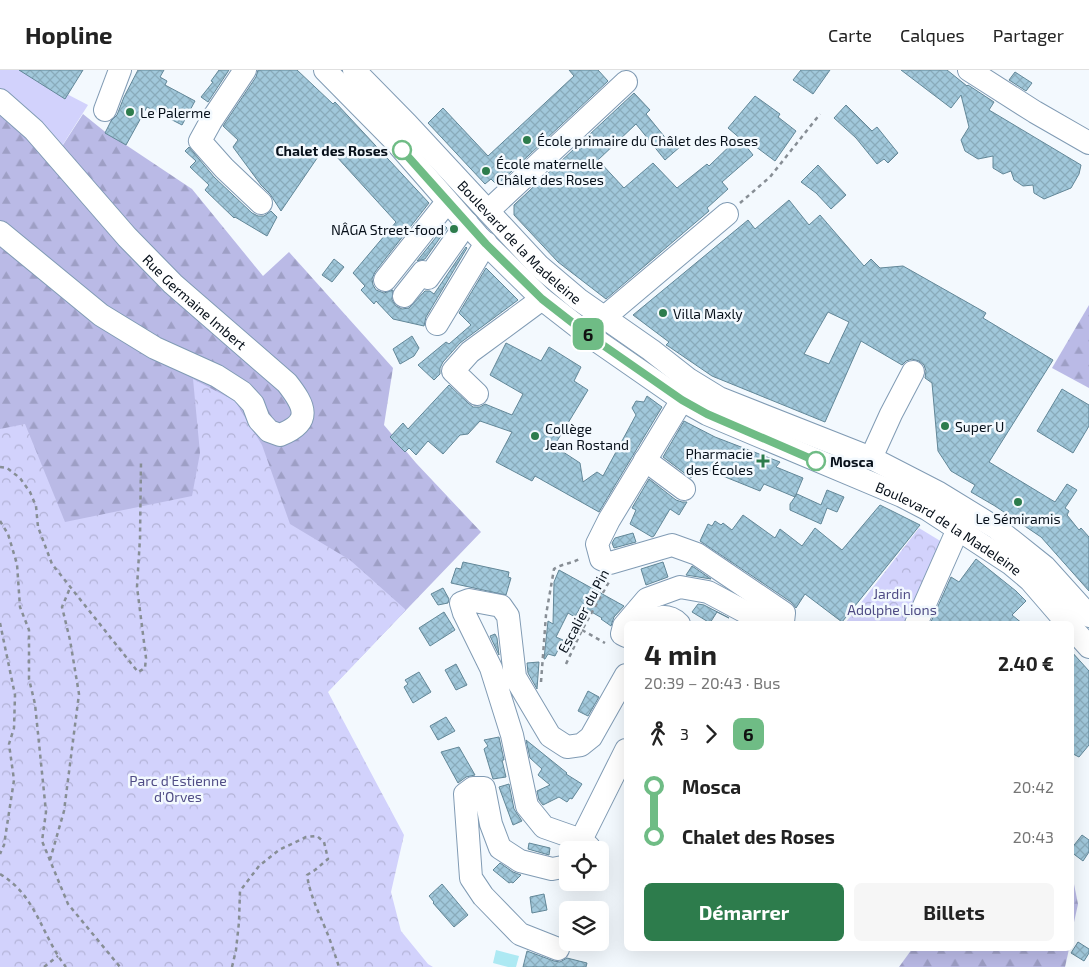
<!DOCTYPE html>
<html lang="fr">
<meta charset="utf-8">
<style>
:root{--surface:#fff;--page:#f6f6f6;--text:#222;--muted:#767676;--line:#e0e0e0;--accent:#2d7c4c}
body{margin:0;font-family:"Exo 2",sans-serif;background:var(--page);color:var(--text);height:100vh;display:flex;flex-direction:column;font-size:19px;white-space:nowrap}
*{box-sizing:border-box;margin:0}
p{font-size:16px;color:var(--muted)}
.icon{flex:none;width:28px;height:28px;fill:none;stroke:currentColor;stroke-width:2;stroke-linecap:round;stroke-linejoin:round}
.map{position:relative;flex:1;overflow:hidden}
.details{position:absolute;left:624px;top:551px;width:450px;height:330px;display:flex;flex-direction:column;background:var(--surface);border-radius:8px;box-shadow:0 5px 20px #0002}
.details>*{flex:none}
.badge{padding:0 10px;border-radius:8px;font-size:18px;line-height:32px}
.controls{position:absolute;left:559px;top:771px;display:grid;gap:10px}
.controls a{display:grid;place-items:center;width:50px;height:50px;border-radius:8px;background:var(--surface);box-shadow:0 5px 20px #0002;font-size:25px}
.map>.badge{position:absolute;translate:-50% -50%;box-shadow:0 0 0 2px #fff}
.legs{display:flex;align-items:center;gap:8px;height:55px;padding:0 20px;font-size:16px}
.legs p{margin-inline-start:auto}
.headline{display:flex;align-items:center;justify-content:space-between;height:85px;padding:0 20px}
h1{font-size:28px;font-weight:700;line-height:38px}
.primary-button{display:flex;gap:10px;margin-top:auto;padding:10px 20px}
.primary-button a{flex:1;height:58px;border-radius:8px;background:var(--accent);color:#fff;font-size:20px;font-weight:700;line-height:58px;text-align:center}
.primary-button a+a{background:var(--page);color:var(--text)}
ul{padding:0 20px;list-style:none}
li{display:flex;align-items:center;gap:18px;height:50px;font-size:19px}
li i{display:grid;place-items:center;width:8px;height:100%;margin:0 6px;background:currentColor}
li i::after{content:'';width:12px;height:12px;margin:-6px;border:4px solid;border-radius:50%;background:var(--surface)}
li p{margin-inline-start:auto}
li:first-child i{background:linear-gradient(#0000 50%,currentColor 0)}
li:last-child i{background:linear-gradient(currentColor 50%,#0000 0)}
header{display:flex;align-items:center;gap:30px;box-sizing:border-box;height:70px;padding:0 25px;background:var(--surface);border-bottom:1px solid var(--line)}
header strong{font-size:24px}
nav{display:flex;gap:28px;margin-inline-start:auto;font-size:18px}
.map>svg:first-child{display:block}
</style>
<header>
<strong>Hopline</strong>
<nav><a>Carte</a><a>Calques</a><a>Partager</a></nav>
</header>
<div class="map">
<svg width="1089" height="897" viewBox="0 0 1089 897">
<defs>
<pattern id="forest-firs" width="22" height="20" patternUnits="userSpaceOnUse" patternTransform="scale(1.25)"><rect width="22" height="20" fill="#babae6"/><path d="M5 1l3.5 6h-7zM16 11l3.5 6h-7z" fill="#9e9fc5"/></pattern>
<pattern id="park-crowns" width="20" height="18" patternUnits="userSpaceOnUse" patternTransform="scale(1.25)"><rect width="20" height="18" fill="#d2d2fc"/><path d="M2 6a3 3 0 1 1 6 0M12 15a3 3 0 1 1 6 0" fill="none" stroke="#b3b3d7"/></pattern>
<pattern id="building-cross-hatch" width="8" height="8" patternUnits="userSpaceOnUse" patternTransform="scale(1.25)"><rect width="8" height="8" fill="#a1c8db"/><path d="M0 0l8 8M0 8l8-8" fill="none" stroke="#89abbb"/></pattern>
</defs>
<rect width="100%" height="100%" fill="#f3f9fe"/>
<!-- green -->
<polygon fill="#d2d2fc" points="0,0 44,0 38,9 88,35 62,76 0,19"/>
<!-- forest -->
<g fill="url(#forest-firs)">
<polygon points="0,43 19,57 50,95 83,44 109,65 126,75 192,119 263,206 289,182 393,298 384,355 416,393 481,462 241,712 0,897"/>
<polygon points="1089,235 1089,318 1052,298"/>
<polygon points="1071,799 1078,834 1071,866"/>
<polygon points="912,879 1069,879 1065,897 899,897"/>
</g>
<!-- park -->
<g fill="url(#park-crowns)">
<polygon points="193,309 235,331 262,375 290,454 350,490 406,540 328,622 404,765 391,822 401,861 428,894 433,897 0,897 0,359 25,354 65,452 192,426 200,383"/>
<polygon points="919,458 942,472 907,554 848,554 846,552"/>
</g>
<!-- water -->
<polygon fill="#ade9f3" points="496,880 519,886 516,897 508,897 493,893"/>
<!-- building -->
<g fill="url(#building-cross-hatch)" stroke="#628798" fill-rule="evenodd">
<polygon points="19,0 83,0 65,29"/>
<polygon points="138,0 164,0 160,7 167,11 165,15 195,31 182,55 147,37 126,75 105,63 111,51 117,45 124,27"/>
<polygon points="219,0 229,0 208,32 201,27 213,12 211,11"/>
<polygon points="258,0 297,0 333,34 335,32 429,133 375,202 372,209 373,215 376,220 384,223 393,220 392,230 396,236 402,239 409,238 425,221 430,221 434,224 466,177 467,178 426,247 424,256 393,249 376,231 374,234 361,220 365,216 353,203 396,152 326,75 281,141 270,124 261,115 233,77 238,70 223,56 256,7"/>
<polygon points="569,0 598,0 608,11 497,115 491,109 485,114 428,53 443,38 488,86 574,6"/>
<polygon points="801,0 830,0 813,24 793,10"/>
<polygon points="901,0 947,0 967,16 968,15 994,32 989,40 1081,95 1079,104 1071,118 1044,129 1034,123 1033,115 1023,116 1014,110 1011,101 1003,104 993,98 993,86 978,89 965,81 961,70 969,57 961,25 951,38"/>
<polygon points="1015,2 1032,13 1026,21 1009,10"/>
<polygon points="634,23 650,40 646,44 668,71 673,67 681,76 665,90 636,54 598,90 624,118 653,93 677,118 707,94 709,96 739,67 753,85 722,112 728,119 707,138 709,141 606,229 558,192 514,145 514,135"/>
<polygon points="755,26 780,44 778,47 796,61 775,91 744,68 742,70 728,58"/>
<polygon points="846,35 872,61 877,57 898,83 888,93 884,89 877,94 856,68 834,48"/>
<polygon points="189,77 214,107 252,143 258,146 264,146 271,141 277,147 267,166 235,147 234,148 205,120 209,115 190,97 196,91 185,81"/>
<polygon points="818,95 846,125 831,139 816,123 801,112"/>
<path d="M 789,130 L 809,155 L 820,145 L 864,196 L 871,189 L 880,198 L 903,196 L 986,243 L 983,248 L 1053,290 L 989,392 L 1055,432 L 1067,414 L 1077,420 L 1065,438 L 1069,441 L 1067,445 L 1079,460 L 1081,458 L 1089,467 L 1089,521 L 1041,467 L 995,436 L 971,422 L 975,415 L 951,401 L 938,381 L 932,313 L 925,308 L 926,301 L 924,295 L 919,291 L 912,289 L 906,291 L 902,295 L 861,271 L 825,352 L 712,306 L 668,276 L 666,275 L 669,272 L 633,245 L 748,150 L 755,159 ZM 828,242 L 849,252 L 829,294 L 804,284 Z"/>
<polygon points="445,156 447,158 425,189 417,191"/>
<polygon points="334,189 344,197 332,212 322,205"/>
<polygon points="486,198 518,230 460,273 443,292 440,298 440,304 434,310 418,295 446,272 449,274 471,255 459,243"/>
<polygon points="412,266 419,278 414,286 400,294 393,279"/>
<polygon points="506,273 541,291 549,277 581,297 574,311 588,320 554,376 580,393 583,412 597,402 603,406 636,345 632,338 636,331 644,332 647,326 662,337 599,442 535,406 532,411 496,392 512,362 480,351 468,364 460,365 443,384 428,371 416,385 409,378 405,382 390,367 403,353 408,359 449,315 468,333 473,337 480,337 485,334 512,345 523,324 490,305"/>
<polygon points="1062,319 1089,335 1089,356 1073,383 1037,361"/>
<polygon points="684,351 715,367 780,392 776,397 803,408 795,427 764,414 760,421 698,396 691,408 663,387"/>
<polygon points="649,409 676,430 682,432 687,432 679,445 670,439 654,466 652,467 630,454 636,440 632,438"/>
<polygon points="827,420 844,427 837,442 827,438 821,454 790,440 790,434 797,424 821,435"/>
<polygon points="880,435 920,455 842,552 805,524 796,538 791,532 700,471 708,454 712,456 715,451 721,455 723,453 732,460 743,445 775,468 780,459 802,476 815,458 842,480"/>
<polygon points="633,463 636,472 614,478 612,473 615,468"/>
<polygon points="976,489 1016,521 1026,531 1012,545 1023,554 930,554 951,507 959,512"/>
<polygon points="463,492 509,502 508,507 511,508 506,525 451,513 456,498 461,499"/>
<polygon points="663,492 668,507 646,515 641,499"/>
<polygon points="692,496 711,509 686,505"/>
<polygon points="559,500 624,536 614,547 611,556 601,549 602,548 581,536 575,547 568,543 556,567 563,570 555,586 548,584 545,589 544,589 548,551 553,554 554,512"/>
<polygon points="443,518 449,529 448,533 438,535 431,524"/>
<polygon points="698,534 704,535 729,548 717,542 710,553 692,542"/>
<polygon points="444,542 455,560 430,576 419,558"/>
<polygon points="495,564 497,568 499,585 490,566"/>
<polygon points="1071,581 1089,601 1089,675 1079,687 1071,683"/>
<polygon points="539,592 537,619 528,603 527,593"/>
<polygon points="456,594 467,615 456,620 445,600"/>
<polygon points="419,602 431,622 413,633 404,617 408,614 405,610"/>
<polygon points="588,621 599,627 588,646 578,641"/>
<polygon points="446,647 455,661 438,670 430,656"/>
<polygon points="499,667 504,690 502,690 506,707 493,709 484,679 488,676 484,670"/>
<polygon points="526,670 567,703 566,704 582,714 572,729 570,728 567,732 559,727 543,735 539,730 537,721 550,715 538,705 542,699 530,688"/>
<polygon points="459,677 475,705 466,707 458,713 441,682"/>
<polygon points="509,714 514,739 522,751 513,755 499,717"/>
<polygon points="1082,765 1089,770 1089,782 1083,791 1071,782 1071,779"/>
<polygon points="529,773 550,778 549,785 528,779"/>
<polygon points="500,793 513,802 521,805 513,813 511,812 509,813 493,800"/>
<polygon points="442,814 468,845 454,857 433,833 434,832 429,826"/>
<polygon points="544,824 547,840 532,843 530,827"/>
<polygon points="1078,872 1089,879 1089,883 1084,891 1071,883"/>
<polygon points="527,881 554,891 560,892 567,888 587,893 586,897 523,897"/>
</g>
<g fill="none" stroke-linecap="round" stroke-linejoin="round">
<defs>
<g id="minor">
<polyline points="245,0 211,51 200,71 224,98 261,133"/>
<path id="s1" d="M 325,0 L 395,71 L 478,166 L 542,229 L 587,264 L 682,330 L 707,344 L 902,426 L 927,439 L 1011,494 L 1030,510 L 1068,554"/>
<path id="s2" d="M 354,0 L 407,54 L 539,196 L 578,229 L 651,280 L 688,309 L 719,328 L 871,388 L 939,423 L 996,458 L 1045,497 L 1089,546"/>
<polyline points="969,0 1035,42 1089,73"/>
<path id="s3" d="M 0,30 L 34,60 L 127,167 L 173,214 L 287,313 C 305,336 313,352 280,365 L 269,361 L 259,350 L 253,334 L 242,322 L 217,306 L 155,278 L 101,245 L 0,162"/>
<polyline points="105,40 120,0"/>
<polyline points="488,141 626,12"/>
<polyline points="385,210 447,132"/>
<polyline points="404,226 423,202 428,208 467,153"/>
<polyline points="437,254 486,173"/>
<polyline points="594,256 727,144"/>
<polyline points="477,324 453,301 470,282 542,229"/>
<polyline points="682,330 609,450 597,474 601,489 610,493 672,475 697,484 784,543 783,552 779,554"/>
<polyline points="871,388 891,344 913,302"/>
<polyline points="645,390 684,419"/>
<path d="M 645,554 C 655,545 669,544 679,554"/>
<polyline points="916,554 958,459 966,446"/>
<polyline points="1071,557 1089,577"/>
<polyline points="626,566 622,564 624,556 647,529 680,517 708,522 768,554"/>
<polyline points="581,770 626,680"/>
<polyline points="589,780 589,777 581,770 544,757 527,736 512,665 491,598 464,543 461,533 469,530 501,536 508,546 515,607 550,666 567,677 581,675 591,667 626,605"/>
<polyline points="558,879 520,864 483,826 471,808 465,724 473,718 484,718 491,754 500,778 520,791 552,799 568,796"/>
</g>
</defs>
<!-- minor casing -->
<use href="#minor" stroke="#809bb4" stroke-width="24"/>
<!-- path -->
<g stroke="#878e95" stroke-width="2.5" stroke-dasharray="4 4" stroke-linecap="butt">
<polyline points="740,133 770,107 820,44"/>
<polyline points="0,397 7,398 20,408 30,422 36,436 38,457 52,494 138,602 145,598 146,588 137,517 140,468 141,392"/>
<polyline points="0,451 8,464 17,494 20,537 29,560 29,609 35,634 46,742 42,771 68,834 120,897"/>
<polyline points="0,553 15,625 14,658 9,674 14,710 4,775 0,784"/>
<polyline points="582,560 605,573"/>
<polyline points="566,594 582,560 610,510"/>
<path d="M 541,612 L 546,545 L 554,499 C 563,493 572,494 581,488"/>
<polyline points="50,790 64,741 79,624 70,570 62,537 70,518"/>
<path d="M 0,804 C 37,826 41,865 66,897"/>
<polyline points="44,897 58,886"/>
<path d="M 232,897 L 236,880 L 239,852 L 240,821 L 259,796 L 279,780 L 306,767 L 317,766 L 324,772 L 328,789 L 315,800 L 307,805 C 310,825 318,841 326,860 C 331,872 335,885 339,897"/>
</g>
<!-- minor -->
<use href="#minor" stroke="#fff" stroke-width="22"/>
</g>
<g fill="none" stroke-linecap="round" stroke-linejoin="round">
<defs>
<polyline id="line-1" points="402,80 486,174 542,229 587,264 682,330 707,344 816,391"/>
</defs>
<!-- line-1 casing -->
<use href="#line-1" stroke="#fff" stroke-width="11"/>
<!-- line-1 -->
<use href="#line-1" stroke="#6fbc85" stroke-width="8"/>
</g>
<!-- markers -->
<g fill="#2d7c4c" stroke="#f3f9fe" stroke-width="2">
<circle cx="130" cy="42" r="5"/>
<circle cx="527" cy="70" r="5"/>
<circle cx="486" cy="101" r="5"/>
<circle cx="454" cy="159" r="5"/>
<circle cx="663" cy="243" r="5"/>
<circle cx="945" cy="356" r="5"/>
<circle cx="535" cy="366" r="5"/>
<path d="M760.5 383.5h5v5h5v5h-5v5h-5v-5h-5v-5h5z"/>
<circle cx="1018" cy="432" r="5"/>
</g>
<g fill="#fff" stroke="#6fbc85" stroke-width="2.5">
<circle cx="402" cy="80" r="9"/>
<circle cx="816" cy="391" r="9"/>
</g>
<g text-anchor="middle" dominant-baseline="central" stroke-width="5" stroke-linejoin="round" paint-order="stroke">
<!-- poi labels -->
<g font-size="14" fill="#07101a" stroke="#f3f9fe" text-anchor="start">
<text x="140" y="42">Le Palerme</text>
<text x="537" y="70">École primaire du Châlet des Roses</text>
<text x="496" y="93">École maternelle<tspan x="496" dy="16">Châlet des Roses</tspan></text>
<text x="444" y="159" text-anchor="end">NÂGA Street-food</text>
<text x="673" y="243">Villa Maxly</text>
<text x="955" y="356">Super U</text>
<text x="545" y="358">Collège<tspan x="545" dy="16">Jean Rostand</tspan></text>
<text x="753" y="383" text-anchor="end">Pharmacie<tspan x="753" dy="16">des Écoles</tspan></text>
<text x="1018" y="448" text-anchor="middle">Le Sémiramis</text>
</g>
<!-- stop labels -->
<g font-size="14" font-weight="bold" fill="#07101a" stroke="#f3f9fe" text-anchor="end">
<text x="388" y="80">Chalet des Roses</text>
<text x="830" y="391" text-anchor="start">Mosca</text>
</g>
<!-- street labels -->
<g font-size="14" fill="#07101a" stroke="#f3f9fe">
<text stroke="none"><textPath href="#s2" startOffset="239">Boulevard de la Madeleine</textPath></text>
<text stroke="none"><textPath href="#s3" startOffset="281">Rue Germaine Imbert</textPath></text>
<text stroke="none"><textPath href="#s1" startOffset="785">Boulevard de la Madeleine</textPath></text>
<text transform="translate(583 541) rotate(-62)">Escalier du Pin</text>
</g>
<!-- park labels -->
<g font-size="14" fill="#504d86" stroke="#f3f9fe">
<text x="892" y="523">Jardin<tspan x="892" dy="16">Adolphe Lions</tspan></text>
<text x="178" y="710">Parc d'Estienne<tspan x="178" dy="16">d'Orves</tspan></text>
</g>
</g>
</svg>
<div class="controls">
<a><svg class="icon" aria-label="locate" viewBox="0 0 24 24"><circle cx="12" cy="12" r="6"/><path d="M12 2v4M12 18v4M2 12h4M18 12h4"/></svg></a>
<a><svg class="icon" aria-label="layers" viewBox="0 0 24 24"><path d="M12 4l9 5-9 5-9-5zM3 14l9 5 9-5"/></svg></a>
</div>
<b class="badge" style="left:588px;top:264px;background:#6fbc85;color:#111">6</b>
<section class="details">
<div class="headline"><div><h1>4 min</h1><p>20:39 – 20:43 · Bus</p></div><b>2.40 €</b></div>
<div class="legs"><svg class="icon" aria-label="walk" viewBox="0 0 24 24"><circle cx="13" cy="4" r="2"/><path d="M13 8l-2 6 4 7M11 14l-3 7M7 12l3-4h3l4 4"/></svg>3<svg class="icon" aria-label="forward" viewBox="0 0 24 24"><path d="M9 5l7 7-7 7"/></svg><b class="badge" style="background:#6fbc85;color:#111">6</b></div>
<ul>
<li><i style="color:#6fbc85"></i><b>Mosca</b><p>20:42</p></li>
<li><i style="color:#6fbc85"></i><b>Chalet des Roses</b><p>20:43</p></li>
</ul>
<div class="primary-button"><a>Démarrer</a><a>Billets</a></div>
</section>
</div>
